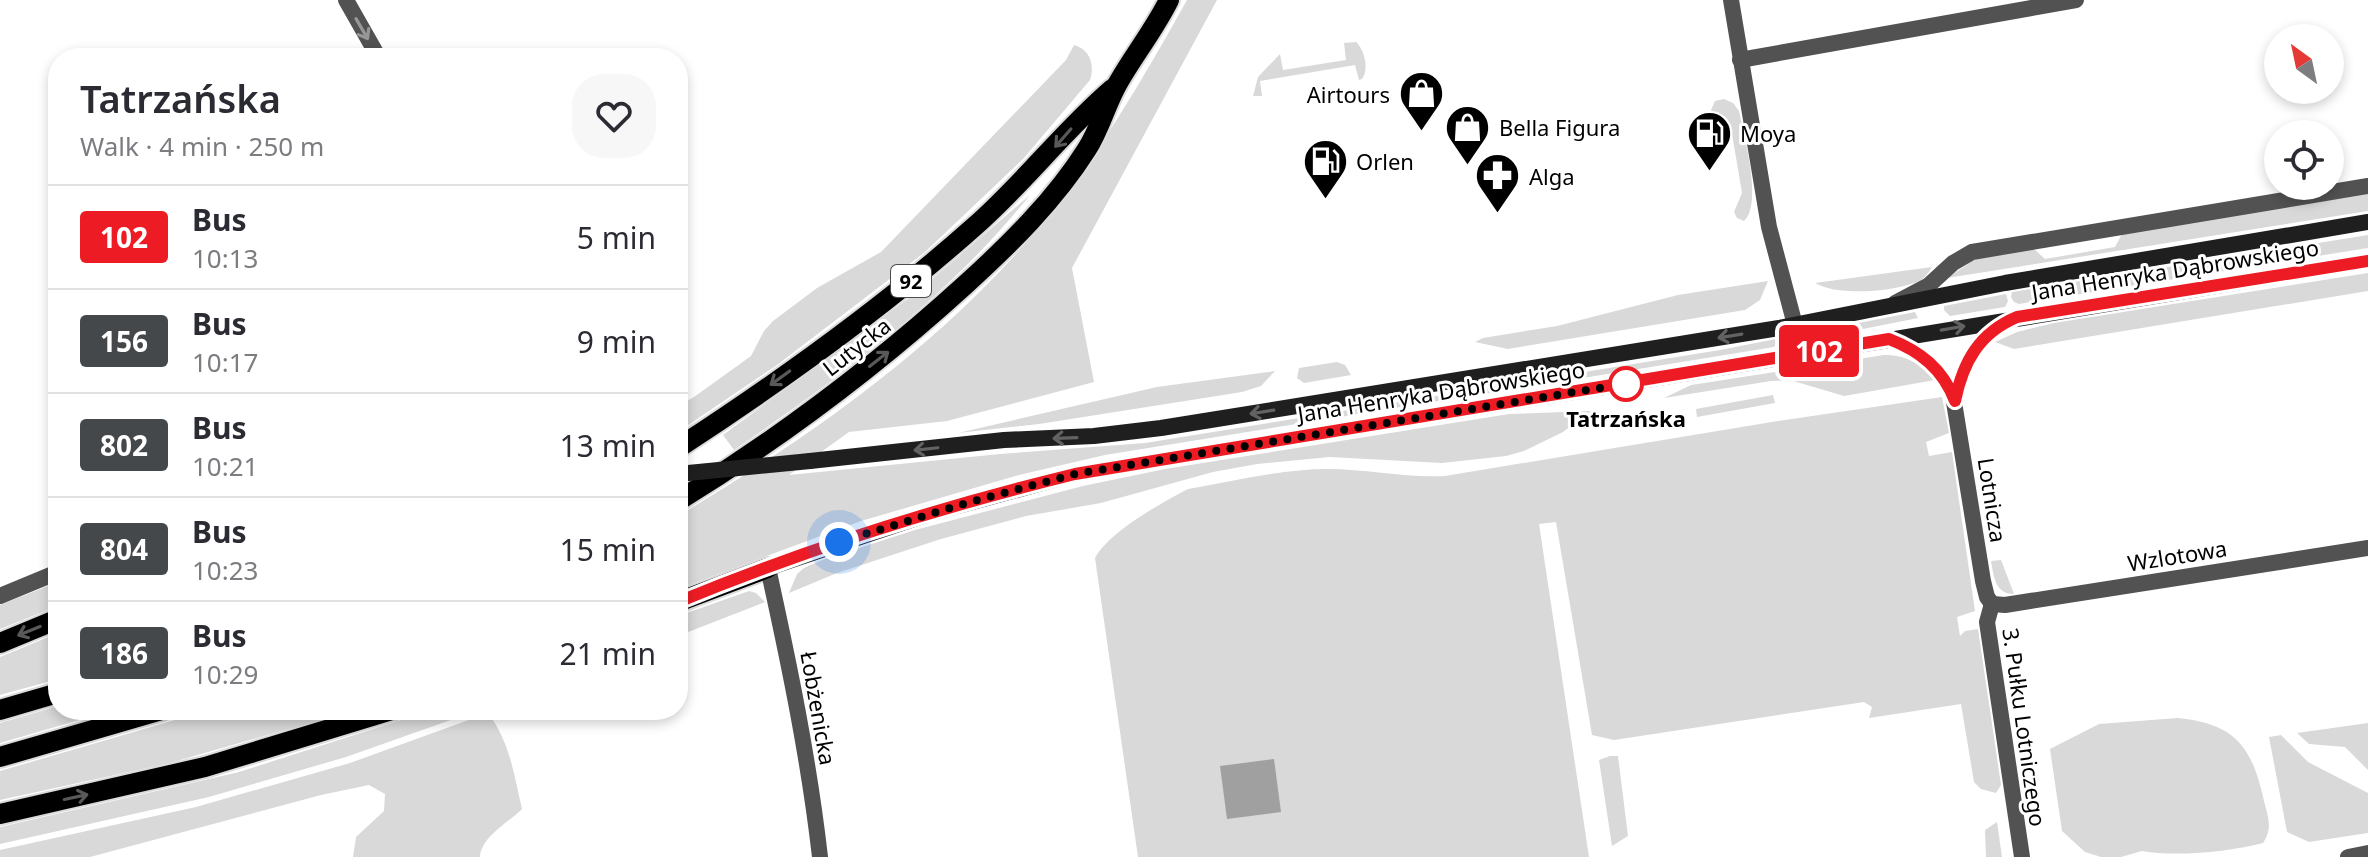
<!DOCTYPE html>
<meta charset="utf-8">
<style>
:root{--surface:#fff;--page:#f7f7f7;--text:#2b2b33;--muted:#7c7c81;--line:#e1e1e2}
body{margin:0;font-family:"Noto Sans",sans-serif;background:var(--page);color:var(--text);height:100vh;display:flex;flex-direction:column;font-size:30px;white-space:nowrap}
*{box-sizing:border-box;margin:0}
p{font-size:26px;color:var(--muted)}
.icon{flex:none;width:44px;height:44px;fill:none;stroke:currentColor;stroke-width:2;stroke-linecap:round;stroke-linejoin:round}
.map{position:relative;flex:1;overflow:hidden}
.sheet{position:absolute;left:48px;top:48px;width:640px;height:672px;display:flex;flex-direction:column;background:var(--surface);border-radius:32px;box-shadow:0 4px 12px #0003}
.sheet>*{flex:none}
.badge{padding:0 16px;border-radius:6px;font-size:28px;line-height:52px}
.needle{width:52px;rotate:327deg}
.tools{position:absolute;left:2264px;top:24px;display:grid;gap:16px}
.tools a{display:grid;place-items:center;width:80px;height:80px;border-radius:50%;background:var(--surface);box-shadow:0 4px 12px #0003;font-size:40px}
.you{position:absolute;width:40px;height:40px;margin:-20px;border:6px solid #fff;border-radius:50%;background:#1a73e8;box-shadow:0 0 0 12px #1a73e833}
.map>.badge{position:absolute;translate:-50% -50%;box-shadow:0 0 0 4px #fff}
.round{display:grid;place-items:center;flex:none;width:84px;height:84px;border-radius:32px;background:var(--page)}
.overview{display:flex;align-items:center;justify-content:space-between;height:136px;padding:0 32px}
h1{font-size:38px;font-weight:600;line-height:60px}
ul{padding:0;list-style:none}
li{display:flex;align-items:center;gap:24px;height:104px;padding:0 32px;border-top:2px solid var(--line)}
li div{flex:1}
li b{display:block;font-size:30px}
li em{font-style:normal}
li .badge{min-width:88px;font-weight:700;text-align:center}
.map>svg:first-child{display:block}
</style>
<div class="map">
<svg width="2368" height="857" viewBox="0 0 2368 857">
<rect width="100%" height="100%" fill="#fff"/>
<!-- green -->
<g fill="#d9d9d9">
<path d="M 1187,0 L 1217,0 L 1072,268 L 1094,382 L 947,421 L 849,432 L 789,475 L 1000,454 L 1145,443 L 1720,350 L 1915,312 L 1918,318 L 1768,348 L 1105,455 L 1019,475 L 861,521 L 678,589 L 678,516 C 810,437 943,344 1042,224 C 1099,154 1143,79 1187,0 Z"/>
<path d="M 1356,42 C 1365,50 1369,70 1362,79 L 1359,80 L 1355,65 L 1260,81 L 1262,96 L 1253,96 L 1258,77 L 1280,54 L 1283,70 L 1346,60 L 1344,43 Z"/>
<path d="M 1074,45 C 1090,49 1095,65 1090,80 L 1023,159 L 925,252 L 777,365 L 678,432 L 678,400 L 685,402 L 694,397 L 751,356 L 764,331 L 773,321 L 817,288 L 881,252 L 1066,60 Z"/>
<path d="M 1724,99 L 1733,103 L 1739,111 C 1744,135 1763,205 1744,221 L 1737,218 L 1734,212 L 1742,193 L 1731,128 L 1715,117 L 1711,110 L 1715,101 Z"/>
<polygon points="2368,192 2368,211 1947,278 1977,258 2033,248 2045,259 2115,247 2122,234"/>
<path d="M 1030,195 C 947,298 842,376 734,450 L 723,435 L 916,293 Z"/>
<polygon points="2368,235 2368,248 2019,304 2014,302 2011,297 2012,292"/>
<path d="M 1932,267 C 1928,274 1922,281 1914,283 C 1890,292 1837,296 1815,283 Z"/>
<polygon points="2368,273 2368,291 2014,349 1995,342 2017,332 2054,323"/>
<polygon points="1768,281 1760,300 1745,310 1508,349 1475,342 1483,338 1557,326 1678,295"/>
<polygon points="2006,294 2008,301 2005,307 1950,316 1944,310 1944,306"/>
<path d="M 1884,355 C 1906,355 1920,363 1935,380 L 1844,396 L 1790,380 L 1771,381 L 1664,398 L 1691,385 Z"/>
<polygon points="1337,362 1345,365 1351,375 1304,383 1297,378 1299,368"/>
<polygon points="1275,371 1261,386 1242,392 1039,424 958,433 1157,387"/>
<polygon points="1773,395 1775,403 1697,417 1696,409"/>
<path d="M 1942,397 L 1949,433 L 1926,442 L 1929,456 L 1952,452 L 1975,611 L 1957,617 L 1960,636 L 1965,631 L 1978,629 L 2001,785 L 1996,793 L 1981,789 L 1974,782 L 1961,704 L 1869,718 L 1872,707 L 1864,702 L 1614,740 L 1592,735 L 1556,522 L 1539,524 L 1589,857 L 1138,857 L 1095,558 C 1109,532 1161,503 1188,489 C 1233,481 1282,469 1328,469 C 1367,469 1406,478 1445,476 L 1778,421 Z"/>
<polygon points="1591,411 1563,432 1524,451 1506,456 1442,463 1330,457 1257,464 1213,472 1101,503 1026,516 941,539 837,573 789,593 797,574 804,568 822,560 915,530 1083,486 1165,469 1509,414"/>
<path d="M 2001,560 L 2014,594 C 1995,594 1994,577 1991,561 Z"/>
<polygon points="58,582 58,606 0,629 0,605"/>
<polygon points="749,591 756,593 765,602 678,636 678,616"/>
<polygon points="58,633 58,679 0,695 0,657"/>
<polygon points="58,706 58,710 114,710 0,743 0,723"/>
<polygon points="209,710 355,710 170,763 0,800 0,771"/>
<polygon points="432,710 479,710 346,757 209,797 0,844 0,827 239,772"/>
<path d="M 488,713 C 510,742 514,775 522,809 C 508,823 481,837 480,857 L 353,857 L 356,837 L 384,811 L 385,794 L 369,785 L 321,795 L 90,857 L 0,857 L 0,850 L 196,807 L 350,763 Z"/>
<path d="M 2178,718 C 2236,724 2252,747 2264,801 C 2268,817 2273,828 2263,843 C 2229,852 2175,857 2142,851 L 2121,857 L 2101,857 L 2085,852 L 2062,831 L 2050,749 L 2099,724 Z"/>
<polygon points="2368,723 2368,770 2345,747 2309,744 2297,733"/>
<polygon points="2281,735 2308,762 2368,793 2368,833 2309,842 2287,832 2269,737"/>
<polygon points="1610,756 1618,756 1628,836 1612,846 1599,760"/>
<polygon points="1997,822 2002,857 1986,857 1985,830"/>
</g>
<!-- water -->
<polygon fill="#a0a0a0" points="1274,759 1281,812 1227,819 1220,766"/>
<g fill="none" stroke-linecap="round" stroke-linejoin="round">
<defs>
<g id="primary">
<path d="M 678,448 C 781,381 883,308 975,226 C 1024,183 1063,131 1112,89"/>
<path d="M 678,501 C 780,438 876,366 965,285 C 1009,245 1055,200 1087,149 C 1100,129 1106,104 1118,83 C 1134,55 1154,30 1169,0"/>
<polyline points="678,602 768,568"/>
<polyline points="0,643 58,619"/>
<polyline points="0,710 58,693"/>
<polyline points="0,757 162,710"/>
<polyline points="0,814 205,767 392,710"/>
</g>
</defs>
<!-- primary casing -->
<use href="#primary" stroke="#dbdbdb" stroke-width="24"/>
<!-- minor -->
<g stroke="#525252" stroke-width="16">
<polyline points="346,0 379,58"/>
<polyline points="1731,0 1769,227 1795,325"/>
<polyline points="1740,60 2076,0"/>
<polyline points="1895,303 1929,285 1953,263 1972,252 2368,186"/>
<path d="M 1889,339 C 1917,350 1941,367 1953,396 L 1983,581 L 1987,597 L 1992,604"/>
<path d="M 1955,401 C 1962,365 1976,337 2010,320"/>
<path d="M 768,568 C 789,663 809,760 820,857"/>
<polyline points="0,596 58,572"/>
<polyline points="1992,604 2005,605 2368,548"/>
<polyline points="1992,604 1987,622 2022,857"/>
<polyline points="2348,857 2368,853"/>
</g>
<!-- secondary -->
<g stroke="#1f1f1f" stroke-width="16">
<polyline points="810,461 1004,440 1094,436 1161,428 1779,328 2005,283 2368,222"/>
<polyline points="768,568 932,513 1075,474 2368,261"/>
</g>
<!-- primary -->
<use href="#primary" stroke="#000" stroke-width="20"/>
<!-- secondary-bridge -->
<polyline stroke="#1f1f1f" stroke-width="16" points="678,474 810,461"/>
</g>
<!-- one-way arrows -->
<defs><path id="oneway-shaft" d="M-6 0H5M1.5-3L5.5 0L1.5 3" fill="none" stroke-width="1.6" stroke-linecap="round" stroke-linejoin="round" transform="scale(2)"/></defs>
<use stroke="#979797" href="#oneway-shaft" transform="translate(362 29) rotate(60)"/>
<g stroke="#595959">
<use href="#oneway-shaft" transform="translate(1063 138) rotate(131)"/>
<use href="#oneway-shaft" transform="translate(879 359) rotate(-38)"/>
<use href="#oneway-shaft" transform="translate(780 378) rotate(144)"/>
<use href="#oneway-shaft" transform="translate(29 631) rotate(158)"/>
<use href="#oneway-shaft" transform="translate(76 797) rotate(-12)"/>
</g>
<g stroke="#626262">
<use href="#oneway-shaft" transform="translate(1953 328) rotate(-10)"/>
<use href="#oneway-shaft" transform="translate(1730 336) rotate(171)"/>
<use href="#oneway-shaft" transform="translate(1262 412) rotate(171)"/>
<use href="#oneway-shaft" transform="translate(1065 438) rotate(178)"/>
<use href="#oneway-shaft" transform="translate(926 449) rotate(174)"/>
</g>
<g fill="none" stroke-linecap="round" stroke-linejoin="round">
<defs>
<path id="line" d="M 678,602 C 806,549 940,507 1075,474 L 1889,339 C 1920,351 1943,369 1955,401 C 1963,362 1979,333 2017,317 L 2368,261"/>
</defs>
<!-- line casing -->
<use href="#line" stroke="#fff" stroke-width="18"/>
<!-- line -->
<use href="#line" stroke="#ed1c24" stroke-width="12"/>
<!-- walk -->
<polyline stroke="#000" stroke-width="8" stroke-dasharray="0 14.4" points="839,542 970,502 1075,474 1630,383 1626,384"/>
</g>
<!-- icons -->
<defs>
<symbol id="shop-pin" viewBox="-11 -11 22 30"><path d="M0 17L-7.5 6A9.5 9.5 0 1 1 7.5 6Z" fill="#000" stroke="#fff"/><path d="M-5-2.5h2.3a2.7 3.5 0 0 1 5.4 0H5L5.5 6h-11ZM-1.5-2.5h3a1.5 2.3 0 0 0-3 0Z" fill="#fff"/></symbol>
<symbol id="fuel-pin" viewBox="-11 -11 22 30"><path d="M0 17L-7.5 6A9.5 9.5 0 1 1 7.5 6Z" fill="#000" stroke="#fff"/><path d="M-5.5-6h7V0h2V4h1.3V-2.5L3-4.5l.8-.8L6-3V5H2.5V1h-1V6h-7ZM-4.2-4.7v3.2H.2V-4.7Z" fill="#fff"/></symbol>
<symbol id="pharmacy-pin" viewBox="-11 -11 22 30"><path d="M0 17L-7.5 6A9.5 9.5 0 1 1 7.5 6Z" fill="#000" stroke="#fff"/><path d="M-2-6h4v4h4v4h-4v4h-4v-4h-4v-4h4Z" fill="#fff"/></symbol>
</defs>
<g fill-rule="evenodd">
<use href="#shop-pin" x="1396" y="68" width="51" height="69"/>
<use href="#shop-pin" x="1442" y="102" width="51" height="69"/>
<use href="#fuel-pin" x="1684" y="108" width="51" height="69"/>
<use href="#fuel-pin" x="1300" y="136" width="51" height="69"/>
<use href="#pharmacy-pin" x="1472" y="150" width="51" height="69"/>
</g>
<!-- markers -->
<circle fill="#fff" stroke="#ed1c24" stroke-width="4" cx="1626" cy="384" r="16"/>
<g text-anchor="middle" dominant-baseline="central" stroke-width="6" stroke-linejoin="round" paint-order="stroke">
<!-- shield labels -->
<rect fill="#fff" stroke="#4c4c4c" stroke-width="2" x="891" y="265" width="40" height="32" rx="6"/>
<g font-size="20" font-weight="bold" fill="#000">
<text x="911" y="281">92</text>
</g>
<!-- poi labels -->
<g font-size="22" fill="#000" stroke="#fff" text-anchor="start">
<text x="1390" y="94" text-anchor="end">Airtours</text>
<text x="1499" y="127">Bella Figura</text>
<text x="1740" y="133">Moya</text>
<text x="1356" y="161">Orlen</text>
<text x="1529" y="176">Alga</text>
</g>
<!-- street labels -->
<g font-size="22" fill="#000" stroke="#fff">
<text transform="translate(2175 269) rotate(-9)">Jana Henryka Dąbrowskiego</text>
<text transform="translate(856 346) rotate(-38)">Lutycka</text>
<text transform="translate(1441 391) rotate(-9)">Jana Henryka Dąbrowskiego</text>
<text transform="translate(1993 500) rotate(81)">Lotnicza</text>
<text transform="translate(2177 555) rotate(-9)">Wzlotowa</text>
<text transform="translate(819 708) rotate(80)">Łobżenicka</text>
<text transform="translate(2025 727) rotate(82)">3. Pułku Lotniczego</text>
</g>
<!-- stop labels -->
<g font-size="22" font-weight="bold" fill="#000" stroke="#fff">
<text x="1626" y="418">Tatrzańska</text>
</g>
</g>
</svg>
<div class="tools">
<a><svg class="needle" viewBox="-14 -14 28 28"><path d="M0-13l5 13h-10z" fill="#e53935"/><path d="M0 13l5-13h-10z" fill="#7c7c81"/></svg></a>
<a><svg class="icon" aria-label="locate" viewBox="0 0 24 24"><circle cx="12" cy="12" r="6"/><path d="M12 2v4M12 18v4M2 12h4M18 12h4"/></svg></a>
</div>
<div class="you" style="left:839px;top:542px"></div>
<b class="badge" style="left:1819px;top:351px;background:#ed1c24;color:#fff">102</b>
<section class="sheet">
<div class="overview"><div><h1>Tatrzańska</h1><p>Walk · 4 min · 250 m</p></div><a class="round"><svg class="icon" aria-label="heart" viewBox="0 0 24 24"><path d="M12 20l-8-8c-3-5 5-10 8-4 3-6 11-1 8 4z"/></svg></a></div>
<ul>
<li><span class="badge" style="background:#ed1c24;color:#fff">102</span><div><b>Bus</b><p>10:13</p></div><em>5 min</em></li>
<li><span class="badge" style="background:#45484a;color:#fff">156</span><div><b>Bus</b><p>10:17</p></div><em>9 min</em></li>
<li><span class="badge" style="background:#45484a;color:#fff">802</span><div><b>Bus</b><p>10:21</p></div><em>13 min</em></li>
<li><span class="badge" style="background:#45484a;color:#fff">804</span><div><b>Bus</b><p>10:23</p></div><em>15 min</em></li>
<li><span class="badge" style="background:#45484a;color:#fff">186</span><div><b>Bus</b><p>10:29</p></div><em>21 min</em></li>
</ul>
</section>
</div>
